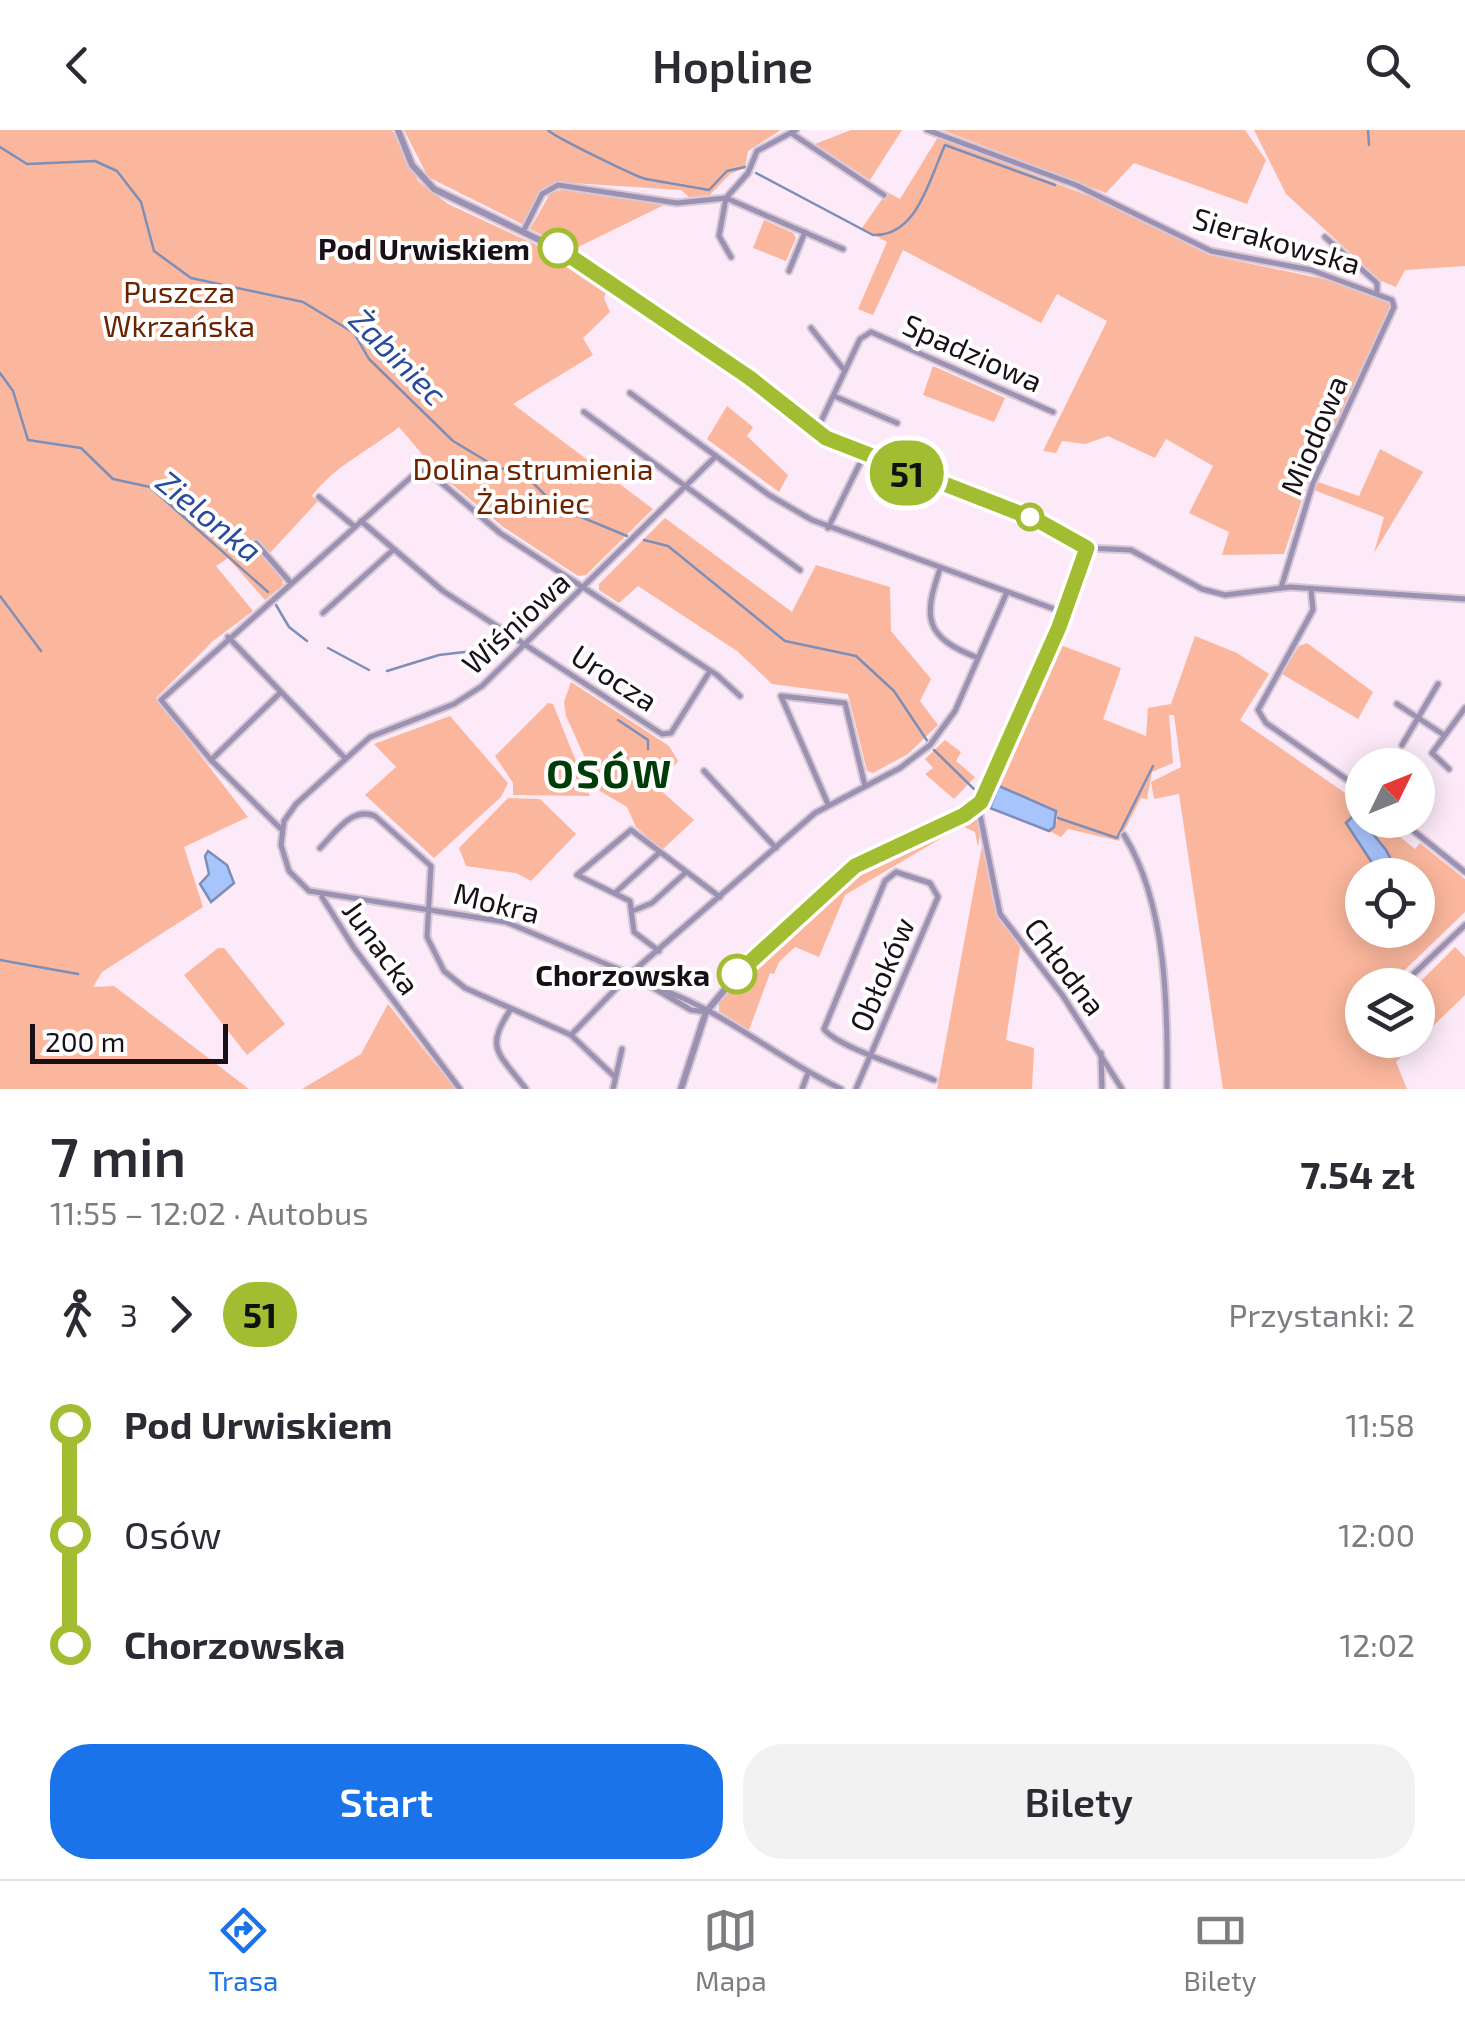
<!DOCTYPE html>
<html lang="pl">
<meta charset="utf-8">
<style>
:root{--surface:#fff;--page:#f2f2f3;--text:#2b2b33;--muted:#7c7c81;--line:#e1e1e2;--accent:#1a73e8}
body{margin:0;font-family:"Exo 2",sans-serif;background:var(--page);color:var(--text);height:100vh;display:flex;flex-direction:column;font-size:38px;white-space:nowrap}
*{box-sizing:border-box;margin:0}
p{font-size:32px;color:var(--muted)}
.icon{flex:none;width:55px;height:55px;fill:none;stroke:currentColor;stroke-width:2;stroke-linecap:round;stroke-linejoin:round}
.map{position:relative;height:959px;overflow:hidden}
.side{display:flex;flex-direction:column;background:var(--surface);flex:1}
.side>*{flex:none}
.badge{padding:0 20px;border-radius:32px;font-size:35px;line-height:65px}
.needle{width:65px;rotate:47deg}
.fabs{position:absolute;left:1345px;top:618px;display:grid;gap:20px}
.fabs a{display:grid;place-items:center;width:90px;height:90px;border-radius:50%;background:var(--surface);box-shadow:0 5px 25px #0003;font-size:50px}
.scale{position:absolute;left:30px;bottom:25px;width:198px;box-sizing:border-box;padding-left:10px;border:5px solid #190f17;border-top:0;font-size:28px;line-height:35px;white-space:nowrap;color:#190f17;-webkit-text-stroke:8px #fff;paint-order:stroke}
.map>.badge{position:absolute;translate:-50% -50%;box-shadow:0 0 0 5px #fff}
.legs{display:flex;align-items:center;gap:15px;height:110px;padding:0 50px;font-size:32px}
.legs p{margin-inline-start:auto}
.head{display:flex;align-items:center;justify-content:space-between;height:170px;padding:0 50px}
h1{font-size:55px;font-weight:600;line-height:75px}
.cta{display:flex;gap:20px;margin-top:auto;padding:20px 50px}
.cta a{flex:1;height:115px;border-radius:40px;background:var(--accent);color:#fff;font-size:40px;font-weight:600;line-height:115px;text-align:center}
.cta a+a{background:var(--page);color:var(--text)}
ul{padding:0 50px;list-style:none}
li{display:flex;align-items:center;gap:35px;height:110px;font-size:38px}
li i{display:grid;place-items:center;width:15px;height:100%;margin:0 12px;background:currentColor}
li i::after{content:'';width:25px;height:25px;margin:-12px;border:8px solid;border-radius:50%;background:var(--surface)}
li p{margin-inline-start:auto}
li:first-child i{background:linear-gradient(#0000 50%,currentColor 0)}
li:last-child i{background:linear-gradient(currentColor 50%,#0000 0)}
header{display:flex;justify-content:space-between;align-items:center;height:130px;padding:0 50px;background:var(--surface);font-size:45px;font-weight:600}
.dock{display:flex;justify-content:space-around;align-items:center;height:140px;border-top:2px solid var(--line);background:var(--surface);font-size:28px;color:var(--muted)}
.dock a{display:grid;justify-items:center;gap:5px}
.dock .selected{color:var(--accent)}
.map>svg:first-child{display:block}
</style>
<header><svg class="icon" aria-label="back" viewBox="0 0 24 24"><path d="M15 5l-7 7 7 7"/></svg>Hopline<svg class="icon" aria-label="search" viewBox="0 0 24 24"><circle cx="10" cy="10" r="6"/><path d="M15 15l6 6"/></svg></header>
<div class="map">
<svg width="1465" height="959" viewBox="0 0 1465 959">
<rect width="100%" height="100%" fill="#fceaf8"/>
<!-- green -->
<g fill="#fbb79d" fill-rule="evenodd">
<path d="M 0,0 L 392,0 L 418,51 L 448,74 L 558,125 L 608,157 L 604,168 L 610,182 L 583,208 L 593,225 L 513,274 L 653,379 L 586,445 L 578,446 L 502,396 L 448,351 L 447,344 L 427,330 L 399,297 C 370,320 334,336 312,366 L 318,371 L 270,423 L 258,410 L 253,414 L 282,448 L 283,455 L 265,470 L 228,428 L 216,436 L 253,481 L 213,511 L 156,568 L 248,687 L 184,717 L 203,777 L 102,842 L 93,857 L 114,856 L 249,959 L 0,959 Z"/>
<polygon points="404,0 781,0 748,21 745,38 730,44 710,65 689,67 681,60 556,52 542,59 522,94 428,47"/>
<polygon points="851,0 902,0 870,50 815,14"/>
<polygon points="942,0 1245,0 1266,30 1247,74 1134,33 1106,63"/>
<polygon points="1254,0 1465,0 1465,136 1405,140 1396,157 1381,151 1286,64"/>
<polygon points="938,7 1104,72 1209,125 1338,152 1389,171 1391,176 1306,357 1284,424 1222,425 1229,402 1189,383 1213,336 1166,309 1155,328 1108,306 1085,314 1062,311 1056,323 1043,321 1107,191 1057,164 1041,193 903,120 873,185 858,179 887,112 862,98 887,62 900,69"/>
<polygon points="573,58 664,75 572,120 530,99 551,62"/>
<polygon points="764,90 793,103 796,108 786,131 753,118"/>
<polygon points="933,236 1005,268 994,292 923,265"/>
<polygon points="727,276 753,297 747,306 788,345 779,362 707,309"/>
<polygon points="1380,319 1423,342 1374,423 1384,387 1314,360 1318,352 1359,366"/>
<polygon points="665,388 792,482 816,435 890,457 891,501 931,549 920,571 938,595 908,624 873,643 867,641 848,564 772,554 737,521 638,456 619,473 599,460 599,454"/>
<path d="M 1195,506 L 1237,523 L 1269,544 L 1240,590 L 1348,665 L 1362,676 L 1362,690 L 1379,690 L 1415,719 L 1420,713 L 1465,749 L 1465,782 L 1389,855 L 1362,855 L 1362,910 L 1418,910 L 1417,855 L 1455,817 L 1465,827 L 1465,865 L 1396,932 L 1407,959 L 1223,959 L 1179,664 L 1154,669 L 1151,652 L 1181,637 L 1174,585 L 1169,585 L 1173,633 L 1152,642 L 1147,669 L 1141,668 L 1119,711 L 1068,699 L 1061,707 L 1049,701 L 1057,690 L 1056,681 L 999,656 L 1058,514 L 1121,538 L 1103,589 L 1146,606 L 1148,578 L 1171,574 ZM 1362,745 L 1418,745 L 1418,800 L 1362,800 Z"/>
<polygon points="1307,513 1373,562 1358,589 1282,544 1299,516"/>
<polygon points="571,552 669,616 678,631 657,657 694,690 662,720 636,697 627,677 600,661 566,586 564,572"/>
<polygon points="548,573 553,574 590,666 513,665 513,653 495,626"/>
<polygon points="450,586 508,653 501,667 434,728 365,665 396,637 374,614"/>
<polygon points="945,610 961,622 956,631 975,647 954,669 925,644 933,638 925,629"/>
<polygon points="508,668 540,669 576,704 531,751 516,743 466,736 459,718"/>
<polygon points="977,689 981,697 978,717 975,702 962,696 845,765 819,827 795,817 779,832 774,844 770,843 749,900 719,881 719,869 744,851 762,827 831,762 856,744 879,729"/>
<polygon points="983,710 992,768 1020,818 1006,910 1034,918 1032,959 937,959"/>
<polygon points="218,818 224,818 285,894 247,925 184,845"/>
<polygon points="388,874 455,959 302,959 361,924"/>
</g>
<!-- water -->
<g fill="#a8c4fd" stroke="#7d8eb8" stroke-width="2.5">
<polygon points="999,656 1056,681 1054,697 1049,701 990,678"/>
<polygon points="1356,683 1386,720 1399,745 1380,745 1346,693"/>
<polygon points="208,721 227,735 234,753 211,772 200,754 209,744 205,726"/>
</g>
<g fill="none" stroke-linecap="round" stroke-linejoin="round">
<!-- stream -->
<g stroke="#7d8eb8" stroke-width="2.5">
<path d="M 548,0 C 551,5 636,47 646,49 C 667,53 688,56 709,60 L 727,41 L 745,37"/>
<polyline points="1368,0 1369,15"/>
<polyline points="0,17 27,34 95,31 117,41 141,72 154,121 191,148 303,172 354,203 369,229 453,311 498,338 521,341 557,377 627,406"/>
<path d="M 756,43 L 873,105 C 917,107 929,50 945,15 L 1055,55"/>
<polyline points="0,243 13,261 28,310 81,318 113,349 150,357 268,462"/>
<polyline points="644,410 668,416 785,511 856,526 894,561 928,612"/>
<polyline points="0,466 41,521"/>
<polyline points="276,475 289,497 307,511"/>
<polyline points="328,518 369,540"/>
<polyline points="387,541 439,525 490,519"/>
<polyline points="618,590 648,610 648,619"/>
<polyline points="934,620 974,659"/>
<polyline points="1058,688 1117,708 1153,636"/>
<polyline points="0,830 78,844"/>
</g>
<defs>
<g id="minor">
<polyline points="927,0 1076,55 1211,121 1311,140 1392,170 1394,177 1313,353 1281,458"/>
<polyline points="791,3 884,65"/>
<polyline points="523,102 542,64 558,55 677,73 726,68 748,43 757,21 796,0"/>
<polyline points="1325,107 1377,153 1377,162"/>
<polyline points="731,127 719,106 726,68 843,119"/>
<polyline points="789,141 805,102"/>
<polyline points="811,198 845,241"/>
<polyline points="630,263 769,365 812,390 1065,483"/>
<polyline points="834,266 897,293"/>
<polyline points="584,282 800,440"/>
<polyline points="816,302 860,209 871,202 1053,282"/>
<polyline points="319,367 354,396"/>
<polyline points="361,391 443,461 662,604 671,603 710,541"/>
<polyline points="828,398 864,325"/>
<polyline points="256,413 290,452"/>
<polyline points="1087,418 1131,420 1202,459 1225,465 1290,457 1465,469"/>
<path d="M 940,439 C 923,488 924,507 978,528"/>
<polyline points="1311,459 1313,480 1258,580 1266,593 1362,660"/>
<polyline points="323,483 393,420"/>
<polyline points="228,507 344,627"/>
<polyline points="1397,574 1444,605"/>
<polyline points="1402,615 1438,554"/>
<polyline points="211,630 280,563"/>
<polyline points="1449,639 1432,623 1465,578"/>
<polyline points="704,641 776,718"/>
<polyline points="828,674 781,566 845,573 865,656"/>
<polyline points="978,675 1000,784 1063,866 1122,959"/>
<polyline points="1400,690 1465,742"/>
<polyline points="281,699 211,630 161,570 419,340 430,343 500,403 717,545 740,566"/>
<path d="M 1124,705 C 1167,774 1168,879 1167,959"/>
<path d="M 320,718 C 335,703 352,676 375,686 L 431,736 L 427,807 L 444,841 L 465,858 L 571,905 L 615,947"/>
<polyline points="615,763 659,723"/>
<polyline points="322,767 354,818 460,959"/>
<polyline points="635,780 652,773 684,744"/>
<polyline points="659,821 634,802 630,771 577,745 631,700 720,767"/>
<polyline points="1402,855 1465,795"/>
<path d="M 663,860 C 726,883 780,930 841,959"/>
<path d="M 511,879 C 483,919 500,924 526,959"/>
<polyline points="706,882 691,880 630,844 506,792 309,761 289,741 281,715 284,691 296,674 370,607 454,574 482,556 716,326"/>
<polyline points="571,905 630,844 815,683 900,638 930,615 955,581 1007,462"/>
<polyline points="1101,923 1102,959"/>
<polyline points="613,959 622,919"/>
<polyline points="802,959 808,943"/>
<path d="M 856,959 L 938,767 L 930,753 L 896,742 L 885,751 L 824,899 C 837,917 909,939 934,950"/>
</g>
<polyline id="tertiary" points="398,0 412,35 434,59 577,128 755,252 824,307 1037,390 1087,418 1065,483 984,668 962,687 855,737 737,845 706,882 681,959"/>
</defs>
<!-- minor casing -->
<use href="#minor" stroke="#d8c7d4" stroke-width="9"/>
<!-- tertiary casing -->
<use href="#tertiary" stroke="#d8c7d4" stroke-width="10"/>
<!-- minor -->
<use href="#minor" stroke="#9b91b2" stroke-width="5"/>
<!-- tertiary -->
<use href="#tertiary" stroke="#9b91b2" stroke-width="6"/>
</g>
<g fill="none" stroke-linecap="round" stroke-linejoin="round">
<defs>
<polyline id="line-1" points="558,118 750,248 826,308 1037,390 1087,418 1059,497 981,672 964,685 855,736 737,844"/>
</defs>
<!-- line-1 casing -->
<use href="#line-1" stroke="#fff" stroke-width="22"/>
<!-- line-1 -->
<use href="#line-1" stroke="#a2bd31" stroke-width="15"/>
</g>
<!-- markers -->
<g fill="#fff" stroke="#a2bd31" stroke-width="5">
<circle cx="558" cy="118" r="18"/>
<circle cx="1030" cy="387" r="12"/>
<circle cx="737" cy="844" r="18"/>
</g>
<g text-anchor="middle" dominant-baseline="central" stroke-width="8" stroke-linejoin="round" paint-order="stroke">
<!-- street labels -->
<g font-size="30" fill="#190f17" stroke="#fff">
<text transform="translate(1277 110) rotate(16)">Sierakowska</text>
<text transform="translate(973 222) rotate(24)">Spadziowa</text>
<text transform="translate(1313 305) rotate(-67)">Miodowa</text>
<text transform="translate(515 492) rotate(-43)">Wiśniowa</text>
<text transform="translate(615 547) rotate(33)">Urocza</text>
<text transform="translate(497 772) rotate(14)">Mokra</text>
<text transform="translate(382 817) rotate(54)">Junacka</text>
<text transform="translate(1066 836) rotate(53)">Chłodna</text>
<text transform="translate(881 844) rotate(-67)">Obłoków</text>
</g>
<!-- stop labels -->
<g font-size="30" font-weight="bold" fill="#190f17" stroke="#fff" text-anchor="end">
<text x="530" y="118">Pod Urwiskiem</text>
<text x="710" y="844">Chorzowska</text>
</g>
<!-- park labels -->
<g font-size="30" fill="#6b2300" stroke="#fff">
<text x="179" y="161">Puszcza<tspan x="179" dy="34">Wkrzańska</tspan></text>
<text x="533" y="338">Dolina strumienia<tspan x="533" dy="34">Żabiniec</tspan></text>
</g>
<!-- water labels -->
<g font-size="32" font-style="italic" fill="#294b9d" stroke="#fff">
<text transform="translate(399 226) rotate(45)">Żabiniec</text>
<text transform="translate(210 385) rotate(39)">Zielonka</text>
</g>
<!-- district labels -->
<g font-size="40" font-weight="bold" letter-spacing="2.5" fill="#003c07" stroke="#fff">
<text x="610" y="642">OSÓW</text>
</g>
</g>
</svg>
<div class="fabs">
<a><svg class="needle" viewBox="-14 -14 28 28"><path d="M0-13l5 13h-10z" fill="#e53935"/><path d="M0 13l5-13h-10z" fill="#7c7c81"/></svg></a>
<a><svg class="icon" aria-label="locate" viewBox="0 0 24 24"><circle cx="12" cy="12" r="6"/><path d="M12 2v4M12 18v4M2 12h4M18 12h4"/></svg></a>
<a><svg class="icon" aria-label="layers" viewBox="0 0 24 24"><path d="M12 4l9 5-9 5-9-5zM3 14l9 5 9-5"/></svg></a>
</div>
<div class="scale">200 m</div>
<b class="badge" style="left:907px;top:343px;background:#a2bd31;color:#111">51</b>
</div>
<section class="side">
<div class="head"><div><h1>7 min</h1><p>11:55 – 12:02 · Autobus</p></div><b>7.54 zł</b></div>
<div class="legs"><svg class="icon" aria-label="walk" viewBox="0 0 24 24"><circle cx="13" cy="4" r="2"/><path d="M13 8l-2 6 4 7M11 14l-3 7M7 12l3-4h3l4 4"/></svg>3<svg class="icon" aria-label="forward" viewBox="0 0 24 24"><path d="M9 5l7 7-7 7"/></svg><b class="badge" style="background:#a2bd31;color:#111">51</b><p>Przystanki: 2</p></div>
<ul>
<li><i style="color:#a2bd31"></i><b>Pod Urwiskiem</b><p>11:58</p></li>
<li><i style="color:#a2bd31"></i><span>Osów</span><p>12:00</p></li>
<li><i style="color:#a2bd31"></i><b>Chorzowska</b><p>12:02</p></li>
</ul>
<div class="cta"><a>Start</a><a>Bilety</a></div>
</section>
<nav class="dock">
<a class="selected"><svg class="icon" aria-label="directions" viewBox="0 0 24 24"><path d="M12 3l9 9-9 9-9-9zM9 14v-3h6M13 9l2 2-2 2"/></svg>Trasa</a>
<a><svg class="icon" aria-label="map" viewBox="0 0 24 24"><path d="M3 6l6-2 6 2 6-2v14l-6 2-6-2-6 2zM9 4v14M15 6v14"/></svg>Mapa</a>
<a><svg class="icon" aria-label="tickets" viewBox="0 0 24 24"><path d="M3 7h18v10H3zM15 7v10"/></svg>Bilety</a>
</nav>
